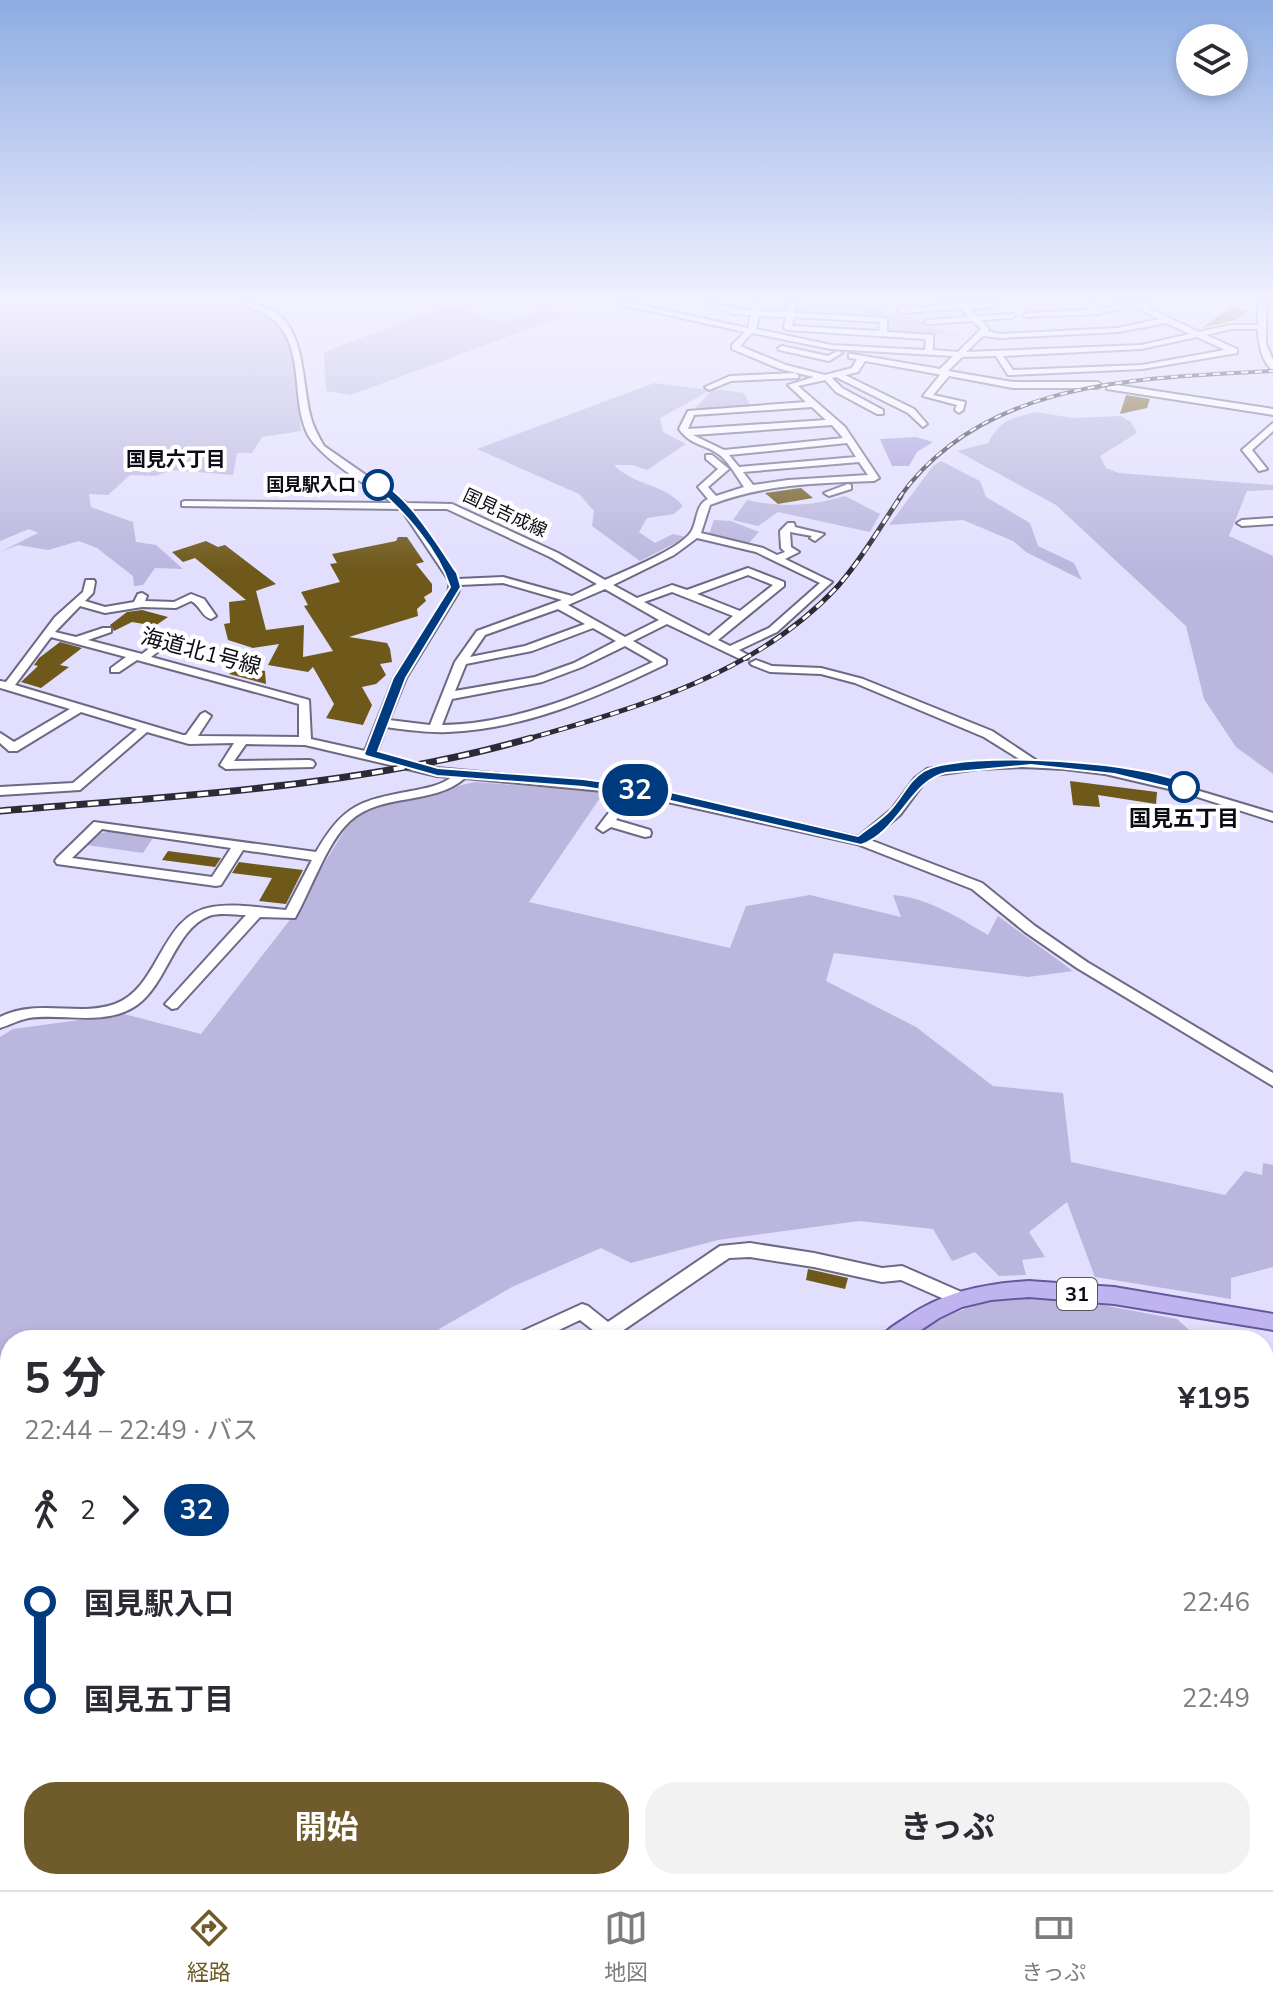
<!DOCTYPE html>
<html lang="ja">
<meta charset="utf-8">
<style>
:root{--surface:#fff;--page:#f2f2f3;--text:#2b2b33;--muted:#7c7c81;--line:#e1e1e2;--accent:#6f5c2a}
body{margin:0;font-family:"Nunito Sans","Noto Sans JP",sans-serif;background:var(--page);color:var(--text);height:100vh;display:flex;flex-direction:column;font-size:30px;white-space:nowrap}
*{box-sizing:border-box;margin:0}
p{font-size:26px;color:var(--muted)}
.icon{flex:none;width:44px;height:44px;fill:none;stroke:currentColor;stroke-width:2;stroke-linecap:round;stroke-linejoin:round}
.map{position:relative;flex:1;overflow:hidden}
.side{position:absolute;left:0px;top:1330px;width:1274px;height:560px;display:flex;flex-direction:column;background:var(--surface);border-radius:32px 32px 0 0;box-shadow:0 4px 12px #0003}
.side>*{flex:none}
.badge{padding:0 16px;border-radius:26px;font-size:28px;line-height:52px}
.fabs{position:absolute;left:1176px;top:24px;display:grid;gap:16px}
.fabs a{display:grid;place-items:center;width:72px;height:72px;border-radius:50%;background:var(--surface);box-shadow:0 4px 12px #0003;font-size:40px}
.map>.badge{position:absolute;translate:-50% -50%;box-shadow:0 0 0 4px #fff}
.legs{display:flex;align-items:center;gap:12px;height:88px;padding:0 24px;font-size:26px}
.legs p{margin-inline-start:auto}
.overview{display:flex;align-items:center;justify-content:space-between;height:136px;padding:0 24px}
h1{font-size:44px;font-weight:700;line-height:60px}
.primary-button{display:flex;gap:16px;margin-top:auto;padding:16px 24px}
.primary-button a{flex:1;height:92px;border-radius:32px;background:var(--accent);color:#fff;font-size:32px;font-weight:700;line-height:92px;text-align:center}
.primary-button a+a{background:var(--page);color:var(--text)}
ul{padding:0 24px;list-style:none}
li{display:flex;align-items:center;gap:28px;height:96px;font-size:30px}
li i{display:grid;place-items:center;width:12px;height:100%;margin:0 10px;background:currentColor}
li i::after{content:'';width:20px;height:20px;margin:-10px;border:6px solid;border-radius:50%;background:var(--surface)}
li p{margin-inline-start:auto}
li:first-child i{background:linear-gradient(#0000 50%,currentColor 0)}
li:last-child i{background:linear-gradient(currentColor 50%,#0000 0)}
.tab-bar{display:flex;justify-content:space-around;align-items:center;height:112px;border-top:2px solid var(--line);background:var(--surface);font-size:22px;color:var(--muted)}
.tab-bar a{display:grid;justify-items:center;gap:4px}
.tab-bar .current{color:var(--accent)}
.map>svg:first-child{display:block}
</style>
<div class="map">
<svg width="1273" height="1890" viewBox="0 0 1273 1890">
<rect width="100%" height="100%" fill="#e2dffe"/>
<!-- green -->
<g fill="#bab6de">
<path d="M 0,304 L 239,304 C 251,309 265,312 275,320 C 301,342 297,400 301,431 L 262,437 L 252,453 L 237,453 L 233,475 L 173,470 L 155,476 L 130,475 L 108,495 L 89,494 L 91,507 L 133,522 L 136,542 L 156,545 L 183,569 L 155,568 L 143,585 L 134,586 L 133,576 L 97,548 L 79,541 L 48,550 L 18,545 L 0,552 L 38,533 L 29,529 L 0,541 Z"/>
<polygon points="796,304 859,304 894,312 958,336 891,333 887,332 887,318 798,313 794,312"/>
<polygon points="448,305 503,323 543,310 564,316 351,395 326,391 324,352"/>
<path d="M 654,383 L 711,390 L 660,418 L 663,432 L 686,444 L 647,470 L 632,465 L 614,465 C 634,486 664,483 683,506 L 674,514 L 647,518 L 639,532 L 655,543 L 673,534 L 687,537 L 640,561 L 592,526 L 594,511 L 579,494 L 477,449 Z"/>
<polygon points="713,389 744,393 751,407 693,411"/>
<path d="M 1036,412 L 1073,418 L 1121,416 L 1131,422 L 1137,433 L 1100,456 L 1106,468 L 1119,473 L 1273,485 L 1273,490 L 1247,491 L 1229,536 L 1273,556 L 1273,774 L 1236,747 L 1204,699 L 1186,626 L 1056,505 L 957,451 L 988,443 C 1000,420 1011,418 1036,412 Z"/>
<polygon points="941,461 980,481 986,497 1030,523 1038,546 1074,563 1082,580 1026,552 1013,541 963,520 889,525 933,466"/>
<path d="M 845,496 L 880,514 L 870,532 L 778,512 L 758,526 L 733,520 L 747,500 C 782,508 811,506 845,496 Z"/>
<polygon points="714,520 731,521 759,532 749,543 709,534"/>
<path d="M 475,782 L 604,792 L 529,902 L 730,948 L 746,906 L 810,895 L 901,917 L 893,895 C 929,898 957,917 988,935 L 998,916 L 1073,971 L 1028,977 L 834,953 L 826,981 L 916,1027 L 993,1086 L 1063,1093 L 1071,1162 L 1225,1195 L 1245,1171 L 1262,1175 L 1263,1163 L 1273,1165 L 1273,1267 L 1231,1278 L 1231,1299 L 1095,1277 L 1067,1202 L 1029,1232 L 1045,1257 L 1022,1260 L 1026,1275 L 999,1276 L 975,1252 L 952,1261 L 933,1229 L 859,1221 L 718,1240 L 631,1263 L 601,1248 L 512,1287 L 420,1340 L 10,1340 L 12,1880 L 0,1890 L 0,1037 L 13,1029 L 124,1014 L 201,1034 L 289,921 L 352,818 L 371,806 Z"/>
<polygon points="109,831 153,838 143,853 87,845 99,834"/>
<path d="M 1024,1295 L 1081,1301 L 1177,1319 L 1200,1340 L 912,1340 C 944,1310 982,1303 1024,1295 Z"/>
<polygon points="1264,1368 1273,1368 1273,1498 1264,1504"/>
<polygon points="805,1880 1000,1880 997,1890 840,1890"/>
</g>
<!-- water -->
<g fill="#a79fd9">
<polygon points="916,437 933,442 917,452 909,466 892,466 880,439"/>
<polygon points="1273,1512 1273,1622 1264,1629 1264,1515"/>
<polygon points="1015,1880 1093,1880 1091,1890 1013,1890"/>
</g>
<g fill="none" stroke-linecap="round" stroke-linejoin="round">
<!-- stream -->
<polyline stroke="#a79fd9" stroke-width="6" points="0,1845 10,1855"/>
</g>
<!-- building -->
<g fill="#6e581a">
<polygon points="1231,307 1248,311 1236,320 1202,328"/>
<polygon points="1126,395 1150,399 1147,408 1120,414"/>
<polygon points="801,488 813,498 778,504 765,493"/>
<polygon points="398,537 407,537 424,562 416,564 432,584 432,592 424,597 426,601 417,609 418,616 349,637 387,643 390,649 392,662 380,664 386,675 376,684 362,687 372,705 363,725 326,718 334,704 313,667 308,672 268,665 279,644 253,648 228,640 224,624 230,623 229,602 246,600 195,558 183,562 172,552 206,541 218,547 225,545 276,584 256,591 266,630 304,625 303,657 333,651 304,606 308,605 301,592 340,582 330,564 337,563 332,554 396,541"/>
<polygon points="142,610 168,617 155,626 132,622 114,631 110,625 127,612"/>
<polygon points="60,642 82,648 60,665 69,667 41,688 21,682 38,666 34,665 39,658"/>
<polygon points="240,665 265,671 266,684 229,674"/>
<polygon points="1070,781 1157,792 1156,804 1098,795 1100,807 1073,805"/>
<polygon points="168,851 221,858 215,867 162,860"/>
<polygon points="239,862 303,870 286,904 259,901 272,878 232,873"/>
<polygon points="808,1269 848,1278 845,1289 806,1280"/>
<polygon points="237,1880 276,1880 279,1890 240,1890"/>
<polygon points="385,1880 428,1880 409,1890 366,1890"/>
<polygon points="594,1880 652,1880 653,1884 628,1890 595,1890"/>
</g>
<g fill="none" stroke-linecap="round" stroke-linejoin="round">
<defs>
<g id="minor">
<path d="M 242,304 C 309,304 299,374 311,418 C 314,429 319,437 324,446 L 406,503 L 452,504 L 558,553 L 605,580 C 625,571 680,549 691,532 C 698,521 695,505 708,499 L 698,487 L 718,469 L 706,459 L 706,455 L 712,455 L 729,469 L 708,487 L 716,496 L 744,487 C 737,477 730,464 721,456 C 707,444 692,447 679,429 L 688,411 L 806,402 L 788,385 L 814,377 L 780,369 L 732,349 L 732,345 L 745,332 L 618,304 L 635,304 L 748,328 L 751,315 L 733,314 L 710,304 L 752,311 L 753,304 L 761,304 L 759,311 L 787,312 L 788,304 L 796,304 L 794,313 L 887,318 L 887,332 L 933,335 L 933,350 L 958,352 L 981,329 L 973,321 L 928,324 L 924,322 L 928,320 L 969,317 L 962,309 L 902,313 L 898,311 L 899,309 L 957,304 L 998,304 L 995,307 L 970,309 L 977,316 L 1014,314 L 1015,316 L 1011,318 L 981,320 L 989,329 L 987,331 L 1000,334 L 1118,328 L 1159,319 L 1136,307 L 1140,304 L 1152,304 L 1146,307 L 1199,332 L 1231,325 L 1258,325 L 1258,304 L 1266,304 L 1266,344 L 1273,360 L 1273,371 C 1262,362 1258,344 1258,329 L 1231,329 L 1206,335 L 1237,349 L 1237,353 L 1142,369 L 1011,375 L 1008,375 L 996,356 L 962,357 L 948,371 L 1013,382 L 1098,382 L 1102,385 L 1098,388 L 1013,388 L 949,376 L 933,395 L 965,402 L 963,410 L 959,413 L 955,410 L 957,405 L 923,396 L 940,375 L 937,374 L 865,361 L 858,372 L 845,375 L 914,409 L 927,424 L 923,427 L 908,413 L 836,377 L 832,378 L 842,388 L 883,410 L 883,414 L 877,414 L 836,392 L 825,380 L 798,386 L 845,427 L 879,478 L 874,481 C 818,483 763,484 710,505 L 701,533 L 763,548 L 777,555 L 785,552 L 781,548 L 780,531 L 788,523 L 794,523 L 795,527 L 824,534 L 815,541 L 810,538 L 812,536 L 790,532 L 791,547 L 799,552 L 785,559 L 832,582 L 777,632 L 739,650 L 748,655 L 748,659 L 740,659 L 667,624 L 633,641 L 666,660 L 666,664 C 598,697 525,729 448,732 C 428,733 407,730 386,727 L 376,754 L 437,768 L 633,786 L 858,837 L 892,809 L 915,778 L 927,769 L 978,762 L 1021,760 L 984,737 L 855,683 L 821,674 L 770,672 L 752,665 L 750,663 L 756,660 L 772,666 L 821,668 L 863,679 L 992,731 L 1037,761 L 1105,767 L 1146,775 L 1273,813 L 1273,821 L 1182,792 L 1105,774 L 1064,769 L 1022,767 L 978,769 L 935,775 L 923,784 L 900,815 L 870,840 L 982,883 L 1035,926 L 1087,962 L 1273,1073 L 1273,1086 L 1077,968 L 1025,932 L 972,889 L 857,844 L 636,795 L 616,820 L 650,830 L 651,833 L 650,836 L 645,837 L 611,827 L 603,832 L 597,828 L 624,793 L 465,778 C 433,806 382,792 350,821 C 327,842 311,890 295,918 L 260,917 L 177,1008 L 172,1009 L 165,1004 L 246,915 C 235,915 220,912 209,916 C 175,929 167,984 137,1005 C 106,1027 64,1013 29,1018 C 18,1020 10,1025 0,1028 L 0,1017 C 38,998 79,1017 115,1004 C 161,987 160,915 212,907 C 236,903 262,908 286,910 L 312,860 L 243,850 L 221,885 L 216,886 L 57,864 L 55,861 L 57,858 L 94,822 L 316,852 C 344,805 358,801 411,791 C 426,788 440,786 452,777 L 437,776 L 305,745 L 246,744 L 234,761 L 309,760 L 313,761 L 315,764 L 313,767 L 226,769 L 220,765 L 234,743 L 189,744 L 147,732 L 80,790 L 0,795 L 0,787 L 73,783 L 137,729 L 81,712 L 17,751 L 9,751 L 0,743 L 0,733 L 14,742 L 70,709 L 4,689 L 0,688 L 0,681 L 6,682 L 55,617 L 83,592 L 86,580 L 94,580 L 95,582 L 93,593 L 85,601 L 105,607 L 134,602 L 138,594 L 142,593 L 147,596 L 145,601 L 174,602 L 191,594 L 204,599 L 216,616 L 211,619 C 202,617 200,605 191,601 L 176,608 L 142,607 L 105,613 L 80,606 L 55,632 L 76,637 L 103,628 L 111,628 L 111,632 L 88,640 L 142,654 L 156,643 L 164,643 L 164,647 L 151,657 L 309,700 L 311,739 L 365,751 L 394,678 L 448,593 L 450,582 L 401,509 L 182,506 L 182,502 L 185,501 L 393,503 C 369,486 319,458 307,433 C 291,398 305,350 275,321 C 266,312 253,310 242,304 ZM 759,316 L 786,317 L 784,328 L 788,330 L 926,339 L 925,350 L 831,345 L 756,329 ZM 794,317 L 880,322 L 879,331 L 792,326 ZM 1166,323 L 1190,334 L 1141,345 L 966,352 L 983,336 L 1000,338 L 1118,332 ZM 752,333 L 831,349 L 953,356 L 940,369 L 852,354 L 849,354 L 849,358 L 857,359 L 852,368 L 825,375 L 786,365 L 740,346 ZM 1197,337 L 1225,350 L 1142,365 L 1013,370 L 1003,356 L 1141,349 ZM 812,407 L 826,420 L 688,429 L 694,415 ZM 832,425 L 843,438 L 724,450 L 693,435 ZM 847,443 L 856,457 L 739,467 L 729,455 ZM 859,462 L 868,475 L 788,480 L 753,485 L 743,472 ZM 410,509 L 447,509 L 550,557 L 597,584 L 572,596 L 503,577 L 458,579 ZM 697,538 L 756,552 L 820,583 L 769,628 L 730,646 L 718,640 L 784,586 L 784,582 L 748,568 L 687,590 L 672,585 L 637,598 L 613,585 L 674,555 ZM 748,575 L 773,585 L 740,611 L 697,594 ZM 503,583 L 562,600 L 477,631 L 455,662 L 430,725 L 389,720 L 406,678 L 458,593 L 460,585 ZM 605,589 L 659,620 L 625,637 L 568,605 ZM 672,592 L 733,616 L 709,636 L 644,602 ZM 558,609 L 585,624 L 525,646 L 470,657 L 485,635 ZM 593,628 L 616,641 L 574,663 L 535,677 L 455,691 L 466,664 L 532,651 ZM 51,637 L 126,657 L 111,668 L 111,672 L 119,672 L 137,660 L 299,704 L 299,737 L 198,736 L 211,716 L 205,712 L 201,714 L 186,735 L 183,735 L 15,685 ZM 625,646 L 653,662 C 588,693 516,724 442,725 L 452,699 L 542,682 L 582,667 ZM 102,829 L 231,848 L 212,877 L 72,858 Z"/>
<polygon points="1122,304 1133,305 1098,314 1027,317 1023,315 1027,313 1091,310 1088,307 1092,305 1100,309"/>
<polygon points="782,346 828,356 838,351 842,353 829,361 779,350 778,348"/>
<polygon points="795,373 799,376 798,378 731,381 709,390 705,387 730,376"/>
<polygon points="1110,384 1273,409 1273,415 1107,389 1107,385"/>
<polygon points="1273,423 1273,431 1252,450 1267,469 1259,471 1242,450"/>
<polygon points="848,484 851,485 851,489 829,496 824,493"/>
<polygon points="1273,518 1273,524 1242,526 1237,523 1242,520"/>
<polygon points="750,1243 814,1253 882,1268 902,1266 966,1294 969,1299 966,1304 960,1306 901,1280 882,1282 814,1267 750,1257 729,1258 609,1340 586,1340 594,1331 580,1320 538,1340 511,1340 514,1335 582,1304 588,1306 608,1322 720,1246"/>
<polygon points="22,1880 48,1880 43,1890 17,1890"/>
<polygon points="203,1880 227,1880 226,1890 202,1890"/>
<rect x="694" y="1880" width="24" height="10"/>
</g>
<g id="major">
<path d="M 1029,1281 L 1114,1287 L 1273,1314 L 1273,1330 L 1114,1304 L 1029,1297 L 991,1300 L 962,1307 L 939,1318 L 906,1340 L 881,1340 C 885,1330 895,1325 904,1319 C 943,1292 982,1284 1029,1281 Z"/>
<polygon points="86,1880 82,1890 54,1890 58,1880"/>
</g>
</defs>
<!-- minor casing -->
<use href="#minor" stroke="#6c6984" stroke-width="4"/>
<!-- major casing -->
<use href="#major" stroke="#65599d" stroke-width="4"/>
<!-- minor -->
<use href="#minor" fill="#fff" fill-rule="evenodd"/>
<!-- major -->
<use href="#major" fill="#bfb4f0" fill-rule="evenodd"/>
<defs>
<path id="rail-far2" d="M 899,498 C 983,379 1141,378 1273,371"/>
<path id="rail-far1" d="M 524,740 C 636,708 756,675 838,586 C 862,559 880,527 901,496"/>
<path id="rail" d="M 0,811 C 177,796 360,787 531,738"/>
</defs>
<!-- rail-far2 casing -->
<use href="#rail-far2" stroke="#2b2a37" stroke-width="4"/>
<!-- rail-far1 casing -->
<use href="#rail-far1" stroke="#2b2a37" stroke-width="5"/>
<!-- rail casing -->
<use href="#rail" stroke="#2b2a37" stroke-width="7"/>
<!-- rail-far2 -->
<use href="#rail-far2" stroke="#fff" stroke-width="2" stroke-dasharray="7" stroke-linecap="butt"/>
<!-- rail-far1 -->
<use href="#rail-far1" stroke="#fff" stroke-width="3" stroke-dasharray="9" stroke-linecap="butt"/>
<!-- rail -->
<use href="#rail" stroke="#fff" stroke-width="4" stroke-dasharray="11" stroke-linecap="butt"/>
</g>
<!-- sky -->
<linearGradient id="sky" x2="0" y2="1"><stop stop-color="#8eace2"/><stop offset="0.53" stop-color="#f2f1ff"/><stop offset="1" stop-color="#f2f1ff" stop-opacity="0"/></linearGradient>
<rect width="1273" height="569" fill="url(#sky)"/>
<!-- line-1 -->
<path fill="#003b80" stroke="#fff" stroke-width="2" d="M 375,483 C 401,482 442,552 457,573 L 461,587 L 406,678 L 378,751 L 438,768 L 583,779 L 662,790 L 858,836 C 869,827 883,819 892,808 C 903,796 909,780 924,771 C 961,749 1157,761 1191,787 L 1184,791 L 1114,774 L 1031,765 L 946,773 C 911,780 898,833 861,845 L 662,799 L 583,787 L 437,776 L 366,756 L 364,754 L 393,678 L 450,587 C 438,549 404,511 375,487 Z"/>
<!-- markers -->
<g fill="#fff" stroke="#003b80" stroke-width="4">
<circle cx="378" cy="485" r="14"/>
<circle cx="1184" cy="787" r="14"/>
</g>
<g text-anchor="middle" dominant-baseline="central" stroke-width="8" stroke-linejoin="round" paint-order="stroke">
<!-- far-stop labels -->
<g font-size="18" font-weight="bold" fill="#0d0c16" stroke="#fff" text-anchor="end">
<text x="356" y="485">国見駅入口</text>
</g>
<!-- far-street labels -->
<g font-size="18" fill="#0d0c16" stroke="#fff">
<text transform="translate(505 513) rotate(25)">国見吉成線</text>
</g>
<!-- far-neighbourhood labels -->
<g font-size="20" font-weight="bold" fill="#0d0c16" stroke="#fff">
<text x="176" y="459">国見六丁目</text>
</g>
<!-- shield labels -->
<rect fill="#fff" stroke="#56555c" stroke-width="2" x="1057" y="1278" width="40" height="32" rx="6"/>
<g font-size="20" font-weight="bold" fill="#0d0c16">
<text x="1077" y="1294">31</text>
</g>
<!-- street labels -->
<g font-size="22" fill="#0d0c16" stroke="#fff">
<text transform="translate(201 652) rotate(15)">海道北1号線</text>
</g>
<!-- stop labels -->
<g font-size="22" font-weight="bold" fill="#0d0c16" stroke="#fff">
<text x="1184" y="819">国見五丁目</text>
</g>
</g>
</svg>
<div class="fabs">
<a><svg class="icon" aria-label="layers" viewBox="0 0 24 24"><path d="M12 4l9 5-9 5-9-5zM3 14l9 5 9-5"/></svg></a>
</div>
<b class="badge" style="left:635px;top:790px;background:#003b80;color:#fff">32</b>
<section class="side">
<div class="overview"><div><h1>5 分</h1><p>22:44 – 22:49 · バス</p></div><b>¥195</b></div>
<div class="legs"><svg class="icon" aria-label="walk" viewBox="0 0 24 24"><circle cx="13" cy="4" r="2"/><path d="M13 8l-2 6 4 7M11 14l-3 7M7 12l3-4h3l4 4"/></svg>2<svg class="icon" aria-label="forward" viewBox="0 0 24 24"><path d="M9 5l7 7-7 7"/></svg><b class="badge" style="background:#003b80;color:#fff">32</b></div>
<ul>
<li><i style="color:#003b80"></i><b>国見駅入口</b><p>22:46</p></li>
<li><i style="color:#003b80"></i><b>国見五丁目</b><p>22:49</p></li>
</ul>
<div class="primary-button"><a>開始</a><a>きっぷ</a></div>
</section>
</div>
<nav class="tab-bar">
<a class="current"><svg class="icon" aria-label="directions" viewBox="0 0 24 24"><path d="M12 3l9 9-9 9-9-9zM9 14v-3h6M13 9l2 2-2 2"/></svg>経路</a>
<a><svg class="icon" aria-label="map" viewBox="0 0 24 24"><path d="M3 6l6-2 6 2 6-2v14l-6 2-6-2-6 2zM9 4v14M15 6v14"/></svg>地図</a>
<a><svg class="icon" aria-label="tickets" viewBox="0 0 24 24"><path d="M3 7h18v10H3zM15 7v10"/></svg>きっぷ</a>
</nav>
